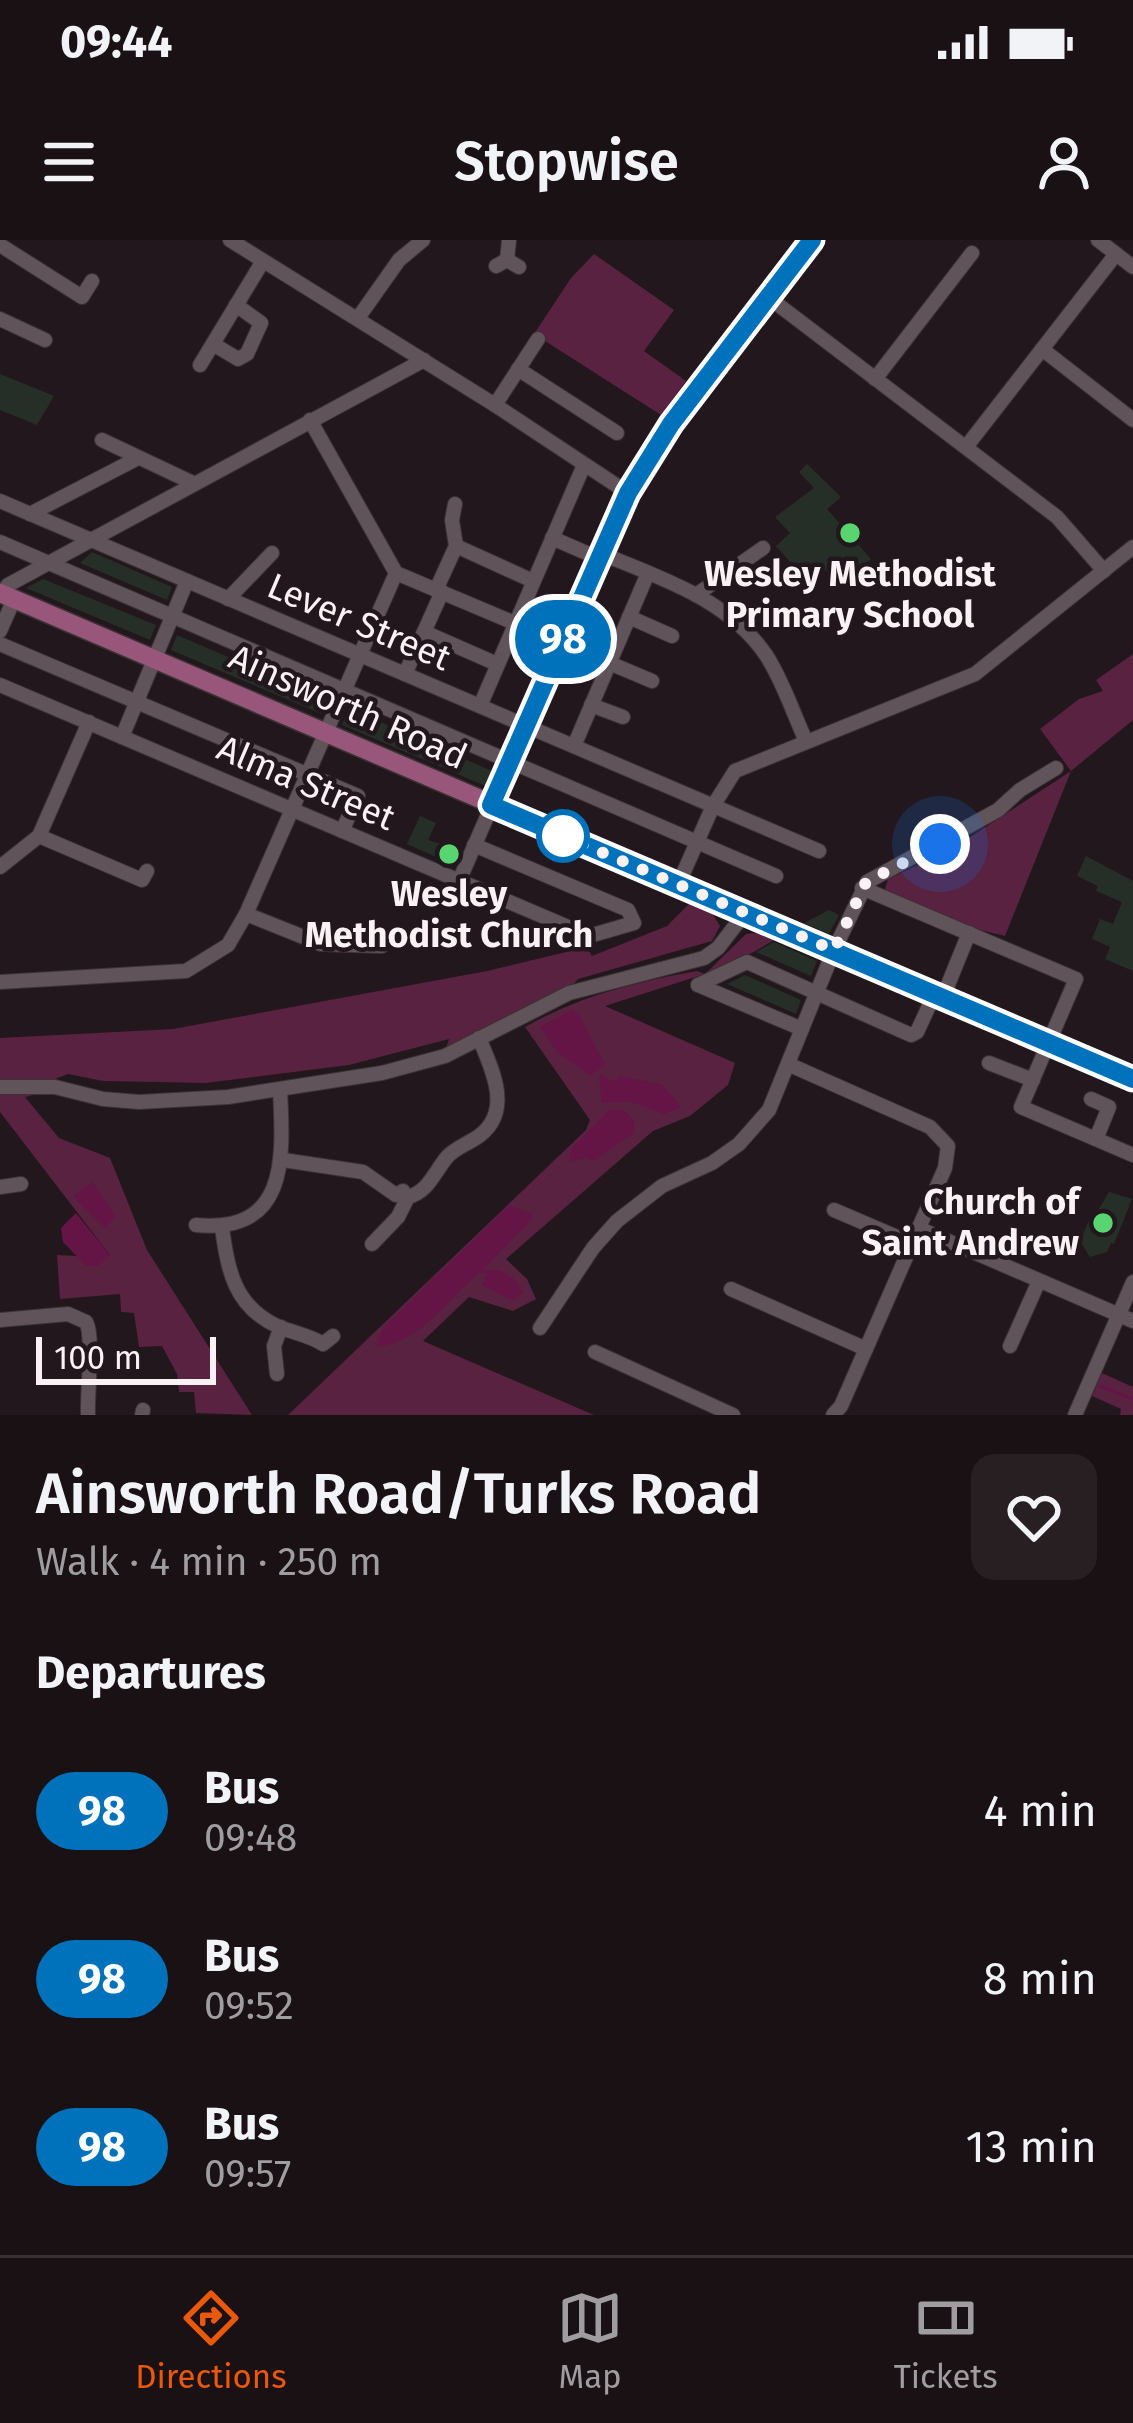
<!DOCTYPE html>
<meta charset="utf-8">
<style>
:root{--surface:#1a1115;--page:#271f22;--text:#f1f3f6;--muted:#9f9da0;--line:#383134;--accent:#ea580c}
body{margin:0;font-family:"Fira Sans",sans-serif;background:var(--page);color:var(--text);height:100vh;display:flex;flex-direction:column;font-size:45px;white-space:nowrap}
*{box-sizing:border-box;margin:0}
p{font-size:39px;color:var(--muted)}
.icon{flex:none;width:66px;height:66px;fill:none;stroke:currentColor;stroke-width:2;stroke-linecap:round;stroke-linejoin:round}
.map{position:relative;height:1175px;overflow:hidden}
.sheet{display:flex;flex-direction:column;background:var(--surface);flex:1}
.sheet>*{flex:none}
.badge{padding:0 24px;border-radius:39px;font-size:42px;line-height:78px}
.scale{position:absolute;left:36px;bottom:30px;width:180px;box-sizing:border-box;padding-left:12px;border:6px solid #f9f1f4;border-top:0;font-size:33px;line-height:42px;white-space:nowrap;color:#f9f1f4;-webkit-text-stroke:9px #22171c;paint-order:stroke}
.you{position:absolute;width:60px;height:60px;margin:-30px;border:9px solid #fff;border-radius:50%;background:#1a73e8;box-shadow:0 0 0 18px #1a73e833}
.map>.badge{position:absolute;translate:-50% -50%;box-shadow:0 0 0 6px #fff}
h2{padding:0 36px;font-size:45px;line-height:108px}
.round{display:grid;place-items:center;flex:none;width:126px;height:126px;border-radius:24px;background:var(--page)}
.head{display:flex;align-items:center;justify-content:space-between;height:204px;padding:0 36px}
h1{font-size:57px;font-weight:600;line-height:90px}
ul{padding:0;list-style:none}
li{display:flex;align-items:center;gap:36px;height:168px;padding:0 36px}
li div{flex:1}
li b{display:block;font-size:45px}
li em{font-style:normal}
li .badge{min-width:132px;font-weight:700;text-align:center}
.status{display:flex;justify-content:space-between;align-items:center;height:84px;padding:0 60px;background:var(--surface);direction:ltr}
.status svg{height:33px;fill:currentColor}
header{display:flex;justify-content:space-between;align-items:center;height:156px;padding:0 36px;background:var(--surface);font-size:54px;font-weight:600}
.tabs{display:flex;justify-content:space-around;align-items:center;height:168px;border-top:3px solid var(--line);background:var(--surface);font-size:33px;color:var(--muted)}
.tabs a{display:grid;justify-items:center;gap:6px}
.tabs .selected{color:var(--accent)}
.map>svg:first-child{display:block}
</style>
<div class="status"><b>09:44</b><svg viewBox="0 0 49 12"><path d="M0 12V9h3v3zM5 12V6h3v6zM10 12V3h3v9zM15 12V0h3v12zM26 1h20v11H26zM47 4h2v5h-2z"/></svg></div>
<header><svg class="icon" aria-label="menu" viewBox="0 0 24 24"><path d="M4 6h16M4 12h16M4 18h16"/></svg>Stopwise<svg class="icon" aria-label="person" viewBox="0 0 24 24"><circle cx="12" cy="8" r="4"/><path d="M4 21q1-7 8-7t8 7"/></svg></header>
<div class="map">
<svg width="1133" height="1175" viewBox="0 0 1133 1175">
<rect width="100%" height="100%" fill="#22171c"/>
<!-- green -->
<g fill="#582240">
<polygon points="594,14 674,70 644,111 686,141 661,175 534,94 571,38"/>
<polygon points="1133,414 1133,480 1071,531 1005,696 972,688 884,653 888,639 952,609 1071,531 1040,489 1079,459 1103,451 1096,440"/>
<polygon points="692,661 709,668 720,686 712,701 578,739 571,747 446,808 449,799 349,825 206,843 103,841 68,834 55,839 0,839 0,798 173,789 487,731 587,707 592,716 667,686"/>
<path d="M 763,692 L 785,694 L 727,727 L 605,766 L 735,823 L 728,845 L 690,876 L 653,891 L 506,1019 L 527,1039 L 536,1059 L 513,1071 L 469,1057 L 423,1101 L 594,1175 L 288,1175 L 586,890 L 590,880 L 525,787 C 580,756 635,742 697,731 L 705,734 L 746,694 Z"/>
<polygon points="23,849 33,855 25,857 59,898 110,918 147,1010 252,1175 196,1173 194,1152 179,1152 177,1134 162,1106 139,1107 134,1073 121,1072 120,1054 60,1059 57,1015 78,1016 86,1026 110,1015 0,872 0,850"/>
<polygon points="1102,1133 1133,1147 1133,1175 1120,1175 1121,1169 1092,1156"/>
</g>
<!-- water -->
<g fill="#651446">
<polygon points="572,770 579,775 605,824 591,836 557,812 540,787"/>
<polygon points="602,835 613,842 620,836 663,845 681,867 665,874 631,862 602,863 599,837"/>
<polygon points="609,870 624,870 634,881 634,893 594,921 586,918 569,921 571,909"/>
<polygon points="92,942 116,976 105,989 73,956"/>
<path d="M 509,966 L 532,973 L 532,979 L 483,1030 L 500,1030 L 514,1039 L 523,1052 L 513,1061 L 482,1045 L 487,1033 L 479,1033 C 445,1061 424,1100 377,1107 L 380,1093 L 389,1082 Z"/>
<polygon points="76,973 110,1015 98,1026 86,1026 63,1002 61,988"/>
</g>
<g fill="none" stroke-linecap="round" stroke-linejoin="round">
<!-- stream -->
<polyline stroke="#651446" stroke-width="3" points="1100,1146 1133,1159"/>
</g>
<!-- building -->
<g fill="#262f27">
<polygon points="0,134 54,156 37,185 0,170"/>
<polygon points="807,224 841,257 827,269 871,319 840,347 822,327 807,341 776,306 790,293 775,277 814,248 799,232"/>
<polygon points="92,312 172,347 167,360 80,323"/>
<polygon points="43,339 156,385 150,400 26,348"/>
<polygon points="177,395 328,460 322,474 171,410"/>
<polygon points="349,468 494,532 488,547 342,485"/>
<polygon points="420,576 436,583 428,600 460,610 454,625 407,604"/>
<polygon points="1086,616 1133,641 1133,731 1105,719 1110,707 1092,699 1100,679 1113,684 1122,662 1096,651 1098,646 1077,636"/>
<polygon points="829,670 839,675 829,694 804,683"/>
<polygon points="774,702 817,721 811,736 756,712"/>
<polygon points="745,735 801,760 796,774 727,744"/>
<polygon points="1109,952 1132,959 1114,1004 1111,1003 1107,1012 1090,1017 1080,1001 1091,976 1094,977"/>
</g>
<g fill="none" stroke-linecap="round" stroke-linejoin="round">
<defs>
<g id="minor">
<polyline points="230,0 495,165 628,253"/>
<polyline points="1098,0 1133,27"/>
<polyline points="0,5 82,57 92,41"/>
<polyline points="507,20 509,0"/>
<polyline points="496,26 507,20 519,27"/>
<polyline points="768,57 1057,277 1104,331"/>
<polyline points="358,78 399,20 423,0"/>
<polyline points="0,79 45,100"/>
<polyline points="213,104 238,119 247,114 261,83 236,65"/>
<polyline points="1042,109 1133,180"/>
<polyline points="200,125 263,21"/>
<polyline points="518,129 617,193"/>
<polyline points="875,139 972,13"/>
<polyline points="495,165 538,99"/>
<polyline points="310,180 396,333 652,441"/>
<polyline points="102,200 193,243"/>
<polyline points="966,207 1116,14"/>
<polyline points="0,261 819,611"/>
<polyline points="30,274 138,218"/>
<polyline points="552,298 598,318"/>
<polyline points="0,302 776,636"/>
<polyline points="456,306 533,341"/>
<path d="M 600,313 C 660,338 728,359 766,415 C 783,441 793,473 806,501"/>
<polyline points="436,350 456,306 452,280 455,264"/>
<polyline points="1,354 8,345 424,120"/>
<polyline points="696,355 763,308"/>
<polyline points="228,359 272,313"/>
<polyline points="629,377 672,396"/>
<polyline points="0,391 14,359"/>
<polyline points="424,392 497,424"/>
<polyline points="0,404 358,556 342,591"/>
<polyline points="405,434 442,352"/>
<polyline points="0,445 589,696 634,683 628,670 474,605"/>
<polyline points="591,465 623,477"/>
<polyline points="480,466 584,225"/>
<polyline points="122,497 187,341"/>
<polyline points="574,506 648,333"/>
<polyline points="39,596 142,640 147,631"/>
<polyline points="0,627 39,596 89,482"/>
<polyline points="459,641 628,253 671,184 812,0"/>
<polyline points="678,645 713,566 735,531 975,434 1133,307"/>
<polyline points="862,648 1076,739 1021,867 1133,915"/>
<polyline points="246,674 396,333"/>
<polyline points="0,742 186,731 228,705 246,674 321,704 382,706"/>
<polyline points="698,745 747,722 911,795 917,792 935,753"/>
<polyline points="698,745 802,789"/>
<polyline points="943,757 969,693"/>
<polyline points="989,823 1033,840"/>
<polyline points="790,825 930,887 948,906 945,928 841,1166 833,1175"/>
<polyline points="0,847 55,847 103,859 139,862 228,857 382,833 445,816 569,753 704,718 718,708 745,673"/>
<polyline points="1091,859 1109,867 1096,899"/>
<polyline points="283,920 363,932 396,955 403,951"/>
<polyline points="0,947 21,944"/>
<polyline points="834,970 911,1003"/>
<path d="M 196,985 C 290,994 283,915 280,849"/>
<path d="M 222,988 C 228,1030 234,1066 277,1086 C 293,1093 309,1095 323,1104 L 333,1096"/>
<polyline points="918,988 1133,1081"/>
<path d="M 372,1004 L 398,977 L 408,957 C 428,952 434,933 447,917 C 456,907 468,904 479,896 C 513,871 492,829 479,798"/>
<polyline points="731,1049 866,1109"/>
<path d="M 0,1080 L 68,1074 L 86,1082 C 94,1095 87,1153 88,1175"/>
<polyline points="540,1088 593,1008 617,981 662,946 712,923 739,904 769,870 834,710 867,642 998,570 1020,550 1056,528"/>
<polyline points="1010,1106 1039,1041"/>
<polyline points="595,1112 733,1175"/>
<polyline points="277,1134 274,1106 281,1087"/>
<polyline points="142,1175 143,1170"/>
<polyline points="1075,1175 1133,1042"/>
</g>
<polyline id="major" points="0,353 1133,839"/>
</defs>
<!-- minor casing -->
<use href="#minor" stroke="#3b3336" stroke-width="16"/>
<!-- major casing -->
<use href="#major" stroke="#3b3336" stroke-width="21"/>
<!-- minor -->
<use href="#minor" stroke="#605359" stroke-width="14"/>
<!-- major -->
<use href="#major" stroke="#98577a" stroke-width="18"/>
</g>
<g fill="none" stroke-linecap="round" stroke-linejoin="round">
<defs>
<polyline id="line" points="812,0 671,184 628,253 491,565 1133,839"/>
</defs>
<!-- line casing -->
<use href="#line" stroke="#fff" stroke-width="27"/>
<!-- line -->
<use href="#line" stroke="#0072bc" stroke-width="18"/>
<!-- walk -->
<polyline stroke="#f9f1f4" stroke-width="12" stroke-dasharray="0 21.6" points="563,596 834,710 866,642 940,604"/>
</g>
<!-- markers -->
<g fill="#58d570" stroke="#22171c" stroke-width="4.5">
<circle cx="850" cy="293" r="12"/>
<circle cx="449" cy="614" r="12"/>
<circle cx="1103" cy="983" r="12"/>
</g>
<circle fill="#fff" stroke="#0072bc" stroke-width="6" cx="563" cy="596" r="24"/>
<g text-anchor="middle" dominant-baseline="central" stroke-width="9" stroke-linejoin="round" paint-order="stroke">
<!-- poi labels -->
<g font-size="36" font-weight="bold" fill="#f9f1f4" stroke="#22171c">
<text x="850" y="334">Wesley Methodist<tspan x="850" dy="41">Primary School</tspan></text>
<text x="449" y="654">Wesley<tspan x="449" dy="41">Methodist Church</tspan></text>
<text x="1079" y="962" text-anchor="end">Church of<tspan x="1079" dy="41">Saint Andrew</tspan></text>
</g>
<!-- street labels -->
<g font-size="36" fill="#f9f1f4" stroke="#22171c">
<text transform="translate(359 382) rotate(23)">Lever Street</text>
<text transform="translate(348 467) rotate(24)">Ainsworth Road</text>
<text transform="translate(306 543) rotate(23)">Alma Street</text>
</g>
</g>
</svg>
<div class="scale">100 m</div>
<div class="you" style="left:940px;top:604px"></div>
<b class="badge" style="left:563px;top:399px;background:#0072bc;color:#fff">98</b>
</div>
<section class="sheet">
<div class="head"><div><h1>Ainsworth Road/Turks Road</h1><p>Walk · 4 min · 250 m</p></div><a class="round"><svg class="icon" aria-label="heart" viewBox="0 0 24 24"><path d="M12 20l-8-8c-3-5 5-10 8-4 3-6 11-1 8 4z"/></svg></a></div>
<h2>Departures</h2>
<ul>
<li><span class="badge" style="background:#0072bc;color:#fff">98</span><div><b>Bus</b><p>09:48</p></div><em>4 min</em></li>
<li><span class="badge" style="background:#0072bc;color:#fff">98</span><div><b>Bus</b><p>09:52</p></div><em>8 min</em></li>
<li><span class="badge" style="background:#0072bc;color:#fff">98</span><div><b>Bus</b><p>09:57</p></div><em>13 min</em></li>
</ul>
</section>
<nav class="tabs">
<a class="selected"><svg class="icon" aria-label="directions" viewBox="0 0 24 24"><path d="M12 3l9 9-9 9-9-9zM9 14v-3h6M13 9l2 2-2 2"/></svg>Directions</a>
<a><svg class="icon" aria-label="map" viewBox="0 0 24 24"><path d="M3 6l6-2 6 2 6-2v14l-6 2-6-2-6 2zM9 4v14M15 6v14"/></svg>Map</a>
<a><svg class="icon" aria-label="tickets" viewBox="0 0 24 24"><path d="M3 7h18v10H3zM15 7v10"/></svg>Tickets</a>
</nav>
